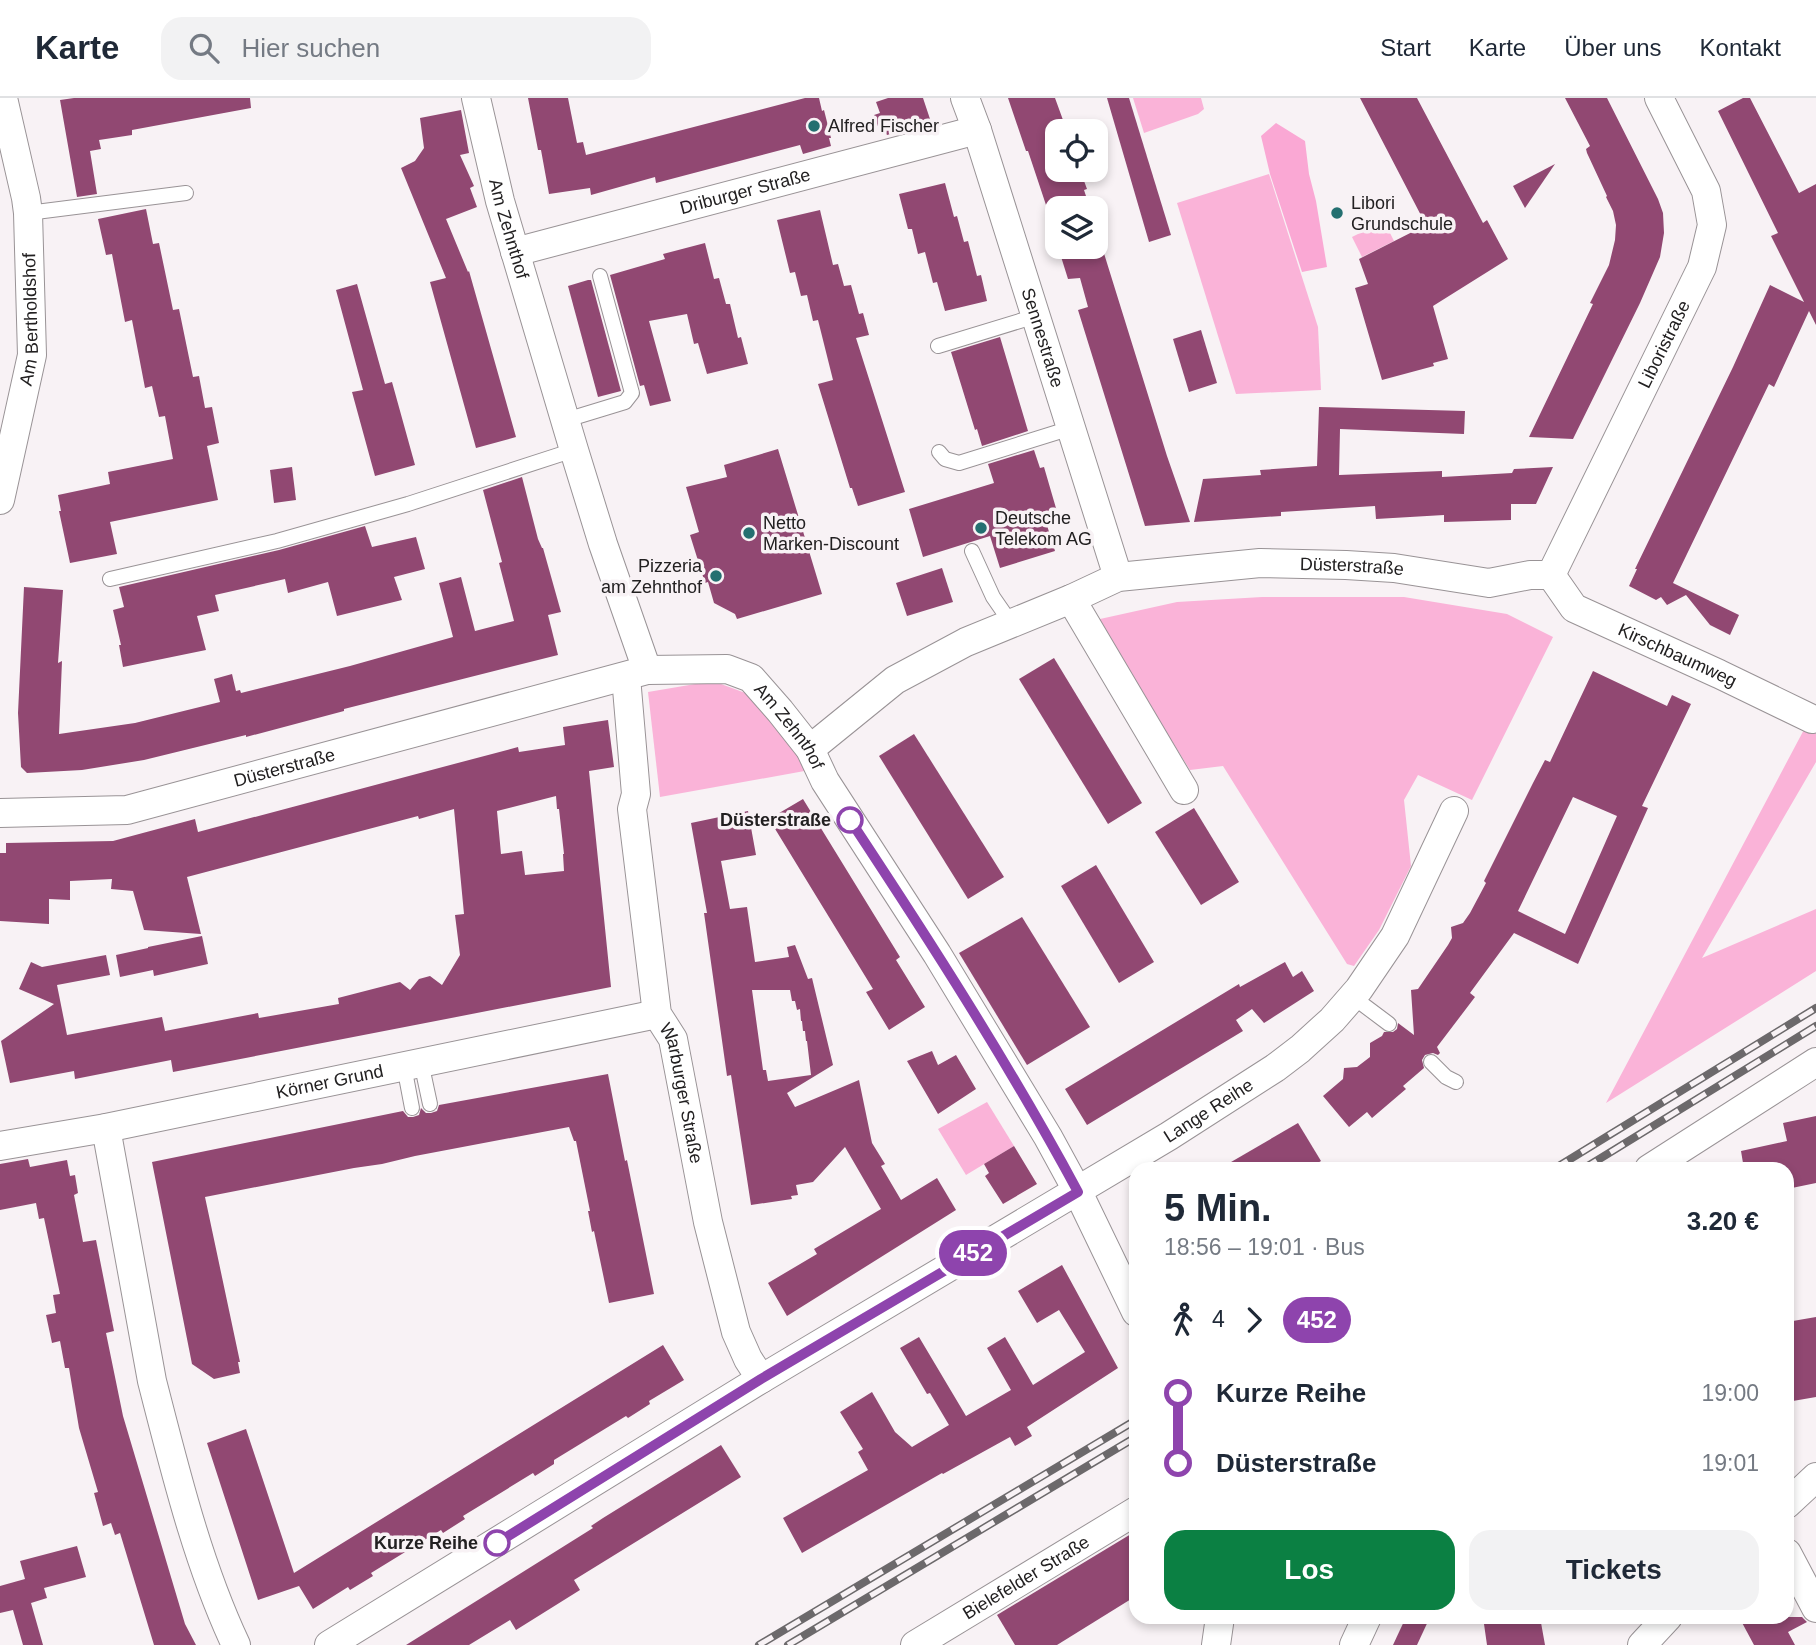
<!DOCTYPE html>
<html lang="de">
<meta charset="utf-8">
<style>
:root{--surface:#fff;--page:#f2f2f3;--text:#1f2937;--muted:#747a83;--line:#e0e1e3;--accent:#0b8043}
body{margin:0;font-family:Arial,sans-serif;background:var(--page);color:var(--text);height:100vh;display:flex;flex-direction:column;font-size:26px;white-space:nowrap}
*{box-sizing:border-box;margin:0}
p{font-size:23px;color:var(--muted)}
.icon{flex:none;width:38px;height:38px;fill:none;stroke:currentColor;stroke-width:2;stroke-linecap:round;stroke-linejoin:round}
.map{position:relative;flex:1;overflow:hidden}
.details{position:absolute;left:1129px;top:1064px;width:665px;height:462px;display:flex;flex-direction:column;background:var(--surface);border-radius:21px;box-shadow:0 4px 10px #0003}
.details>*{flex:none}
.badge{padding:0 14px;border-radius:23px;font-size:24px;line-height:46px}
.fabs{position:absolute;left:1045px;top:21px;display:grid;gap:14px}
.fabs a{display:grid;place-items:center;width:63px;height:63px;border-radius:14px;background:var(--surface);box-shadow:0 4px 10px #0003;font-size:35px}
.map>.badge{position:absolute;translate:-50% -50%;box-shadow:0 0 0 4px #fff}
.legs{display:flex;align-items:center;gap:10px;height:77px;padding:0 35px;font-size:23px}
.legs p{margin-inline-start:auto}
.summary{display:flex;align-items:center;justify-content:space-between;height:119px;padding:0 35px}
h1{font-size:38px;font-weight:600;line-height:52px}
.action{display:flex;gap:14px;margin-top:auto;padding:14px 35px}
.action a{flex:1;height:80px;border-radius:21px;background:var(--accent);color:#fff;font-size:28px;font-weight:600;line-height:80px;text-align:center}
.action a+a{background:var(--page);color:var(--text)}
ul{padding:0 35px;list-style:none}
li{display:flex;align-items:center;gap:24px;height:70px;font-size:26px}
li i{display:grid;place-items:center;width:10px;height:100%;margin:0 9px;background:currentColor}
li i::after{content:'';width:18px;height:18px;margin:-9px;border:5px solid;border-radius:50%;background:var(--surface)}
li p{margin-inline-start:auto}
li:first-child i{background:linear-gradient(#0000 50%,currentColor 0)}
li:last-child i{background:linear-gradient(currentColor 50%,#0000 0)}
header{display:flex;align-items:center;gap:42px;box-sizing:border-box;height:98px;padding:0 35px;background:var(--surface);border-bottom:2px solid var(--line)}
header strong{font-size:33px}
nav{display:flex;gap:38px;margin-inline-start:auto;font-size:24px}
.search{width:490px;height:63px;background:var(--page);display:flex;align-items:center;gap:18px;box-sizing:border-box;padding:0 24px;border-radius:21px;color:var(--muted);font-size:26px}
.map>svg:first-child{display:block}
</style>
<header>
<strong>Karte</strong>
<div class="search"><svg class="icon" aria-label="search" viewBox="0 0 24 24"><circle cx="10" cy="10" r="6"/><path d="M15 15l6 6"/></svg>Hier suchen</div>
<nav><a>Start</a><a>Karte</a><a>Über uns</a><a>Kontakt</a></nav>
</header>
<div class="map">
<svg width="1816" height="1547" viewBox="0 0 1816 1547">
<rect width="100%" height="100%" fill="#f8f2f5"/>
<!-- green -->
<g fill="#fab3d8">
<polygon points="1133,0 1201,0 1204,11 1198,16 1144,35"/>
<polygon points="1269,76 1318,229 1321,292 1236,296 1177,105"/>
<polygon points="1384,123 1394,143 1362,159 1352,139"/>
<polygon points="1262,499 1404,499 1507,516 1553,539 1472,702 1418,677 1404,702 1411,768 1379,832 1354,868 1347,866 1223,668 1190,672 1099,527 1100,521 1177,504"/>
<polygon points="713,583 748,596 810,672 660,699 648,594"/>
<polygon points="1816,609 1816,664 1702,860 1816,811 1816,873 1606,1005"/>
<polygon points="987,1004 1014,1048 966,1077 938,1031"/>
</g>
<!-- forest -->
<polygon fill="#faa8d4" points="1276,25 1305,43 1309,76 1316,103 1327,169 1302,174 1270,76 1261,38"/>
<!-- building -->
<g fill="#914872" fill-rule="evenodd">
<polygon points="74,0 250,0 251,10 132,32 132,37 99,42 101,51 90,53 97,96 77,99 60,2"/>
<polygon points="528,0 568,0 577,45 583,44 586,57 805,0 819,0 822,13 824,12 831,40 829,40 831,48 803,56 800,47 656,85 655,79 591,97 590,90 549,96 541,52 538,52"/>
<polygon points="888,0 923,0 931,24 887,37 886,35 881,37 874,17 880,15 876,4"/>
<polygon points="1008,0 1055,0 1067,33 1057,33 1057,72 1080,72 1087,91 1084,92 1090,110 1047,110 1028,53 1026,53"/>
<polygon points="1107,0 1129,0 1171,137 1149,144"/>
<polygon points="1360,0 1417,0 1483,125 1487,122 1508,161 1433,208 1448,261 1433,265 1434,268 1382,282 1355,190 1368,186 1359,161 1426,127"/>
<polygon points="1565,0 1607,0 1658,101 1663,115 1664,135 1660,159 1640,205 1573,341 1529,339 1593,206 1590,205 1609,167 1615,142 1616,127 1613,113 1606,99 1607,98 1587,55 1586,51 1590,48"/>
<polygon points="1743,0 1750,0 1799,95 1816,86 1816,227 1809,213 1774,289 1769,286 1673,485 1739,517 1730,537 1710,527 1686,497 1667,507 1661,499 1656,502 1629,488 1637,471 1635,471 1733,269 1770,187 1804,204 1771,138 1778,135 1718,13"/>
<polygon points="461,12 469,55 460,57 474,88 470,90 477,109 446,121 468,174 469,173 516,339 476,350 430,184 446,180 401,70 415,63 424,50 420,20"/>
<polygon points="1555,66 1525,110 1513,88"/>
<polygon points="945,85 954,119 957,118 964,144 968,143 977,178 981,177 987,203 945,213 937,184 933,185 925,154 918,156 912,131 908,131 899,96"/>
<polygon points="146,111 153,146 159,145 173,212 179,211 193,279 199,278 205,310 212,309 219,345 207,348 218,402 110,424 117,456 70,465 59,413 61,413 58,397 110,386 108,374 173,361 165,318 159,319 152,288 145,290 132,222 125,224 112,156 106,157 98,121"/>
<polygon points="820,112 833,167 838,166 844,188 851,187 859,216 863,215 869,237 856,240 905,394 858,408 852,390 850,390 818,286 833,282 818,222 813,223 807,197 801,198 795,174 790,175 777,122"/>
<polygon points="705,145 714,181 719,180 726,206 730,206 738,240 741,239 748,266 707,276 698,245 694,246 687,216 649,223 671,303 650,308 644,287 640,288 610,177 665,161 663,156"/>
<polygon points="1058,149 1102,149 1167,358 1190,424 1145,428 1078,212 1088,209 1080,180 1068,181"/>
<polygon points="588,182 591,182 621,293 598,299 568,188"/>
<polygon points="357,186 385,286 392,284 415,367 375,378 352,294 363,292 336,192"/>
<polygon points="1201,232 1217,285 1189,294 1173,241"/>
<polygon points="1000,239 1028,333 982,348 977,331 975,332 951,254"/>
<polygon points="1319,309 1465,313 1464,336 1340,331 1339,377 1442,373 1442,379 1512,375 1514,371 1553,369 1536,406 1511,406 1511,422 1444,424 1444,417 1376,421 1375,408 1281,414 1281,418 1194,424 1203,381 1261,377 1260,372 1317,368"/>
<polygon points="778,351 822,496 737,521 735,516 714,505 708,484 705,485 690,437 699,434 686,389 727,379 724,367"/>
<polygon points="1034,352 1040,370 1044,369 1058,417 1045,421 1055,453 1000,470 990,438 923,459 909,411 994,385 988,366"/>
<polygon points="292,369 296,402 274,405 270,372"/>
<polygon points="522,379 538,441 542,450 543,450 561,514 548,517 558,557 344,611 344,613 246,639 246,637 144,662 82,672 27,675 21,669 18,615 24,489 63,492 58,565 62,563 59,636 135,625 220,604 214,581 232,576 236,593 240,592 241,595 350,568 453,539 439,485 461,479 475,533 514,523 499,465 502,464 483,392"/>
<polygon points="365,428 372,449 416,439 425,471 394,479 402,502 337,518 328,484 288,495 285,481 215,497 219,513 197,518 206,552 123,569 119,547 121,547 113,512 124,509 119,489 279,452"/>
<polygon points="942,470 953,504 907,518 896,485"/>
<polygon points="1054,560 1142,705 1108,726 1019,581"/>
<path d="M 1593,573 L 1667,608 L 1672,597 L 1691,606 L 1642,708 L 1648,710 L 1578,866 L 1514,835 L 1470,895 L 1475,899 L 1437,949 L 1440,955 L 1438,957 L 1433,955 L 1425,957 L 1422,962 L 1424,970 L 1403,988 L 1406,991 L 1372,1020 L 1367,1014 L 1349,1029 L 1323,998 L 1343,981 L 1344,970 L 1357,969 L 1370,959 L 1370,945 L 1382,938 L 1384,934 L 1393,934 L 1397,931 L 1398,925 L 1414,937 L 1411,892 L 1418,891 L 1448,847 L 1452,840 L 1451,829 L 1463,825 L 1470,815 L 1486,785 L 1484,783 L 1533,685 L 1545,662 L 1550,664 ZM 1573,699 L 1617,718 L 1565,836 L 1518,813 Z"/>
<path d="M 608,622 L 614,669 L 589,673 L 611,889 L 173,974 L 171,962 L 75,981 L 74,973 L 10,985 L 1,943 L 54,906 L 19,891 L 31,864 L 42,869 L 106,857 L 110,877 L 57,887 L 67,937 L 162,919 L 165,933 L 258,915 L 259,920 L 339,906 L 338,900 L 400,884 L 410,892 L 419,881 L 430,878 L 442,887 L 460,857 L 455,817 L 464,816 L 454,711 L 419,721 L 418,718 L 187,779 L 201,836 L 144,832 L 133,793 L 111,791 L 112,781 L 70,783 L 70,802 L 49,801 L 49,826 L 0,823 L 0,755 L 6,755 L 6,745 L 113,743 L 195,721 L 198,734 L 518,649 L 519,654 L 565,647 L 563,629 ZM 556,698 L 557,711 L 559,711 L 564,756 L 563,756 L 564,773 L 525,777 L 522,753 L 501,756 L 497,713 Z"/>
<polygon points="914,636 1004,779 968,801 879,658"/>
<polygon points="803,701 900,859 896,862 925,909 889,932 866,894 873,891 769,721"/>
<polygon points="1194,710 1239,784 1201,807 1155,734"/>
<path d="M 748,713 L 756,757 L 721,763 L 730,811 L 747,809 L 755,864 L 789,859 L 787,849 L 795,847 L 808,881 L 812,880 L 833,967 L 787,995 L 795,1009 L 859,982 L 872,1045 L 885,1066 L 881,1068 L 901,1102 L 937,1080 L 956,1112 L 787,1218 L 768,1185 L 817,1156 L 814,1151 L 881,1111 L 845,1049 L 813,1084 L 796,1087 L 798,1097 L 791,1098 L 792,1101 L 751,1107 L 731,977 L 727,978 L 704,815 L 707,815 L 691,725 ZM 752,892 L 790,892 L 792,903 L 795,903 L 797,912 L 800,911 L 801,923 L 802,923 L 803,933 L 805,933 L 806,943 L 807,943 L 811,977 L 768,983 L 766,972 L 763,972 Z"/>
<polygon points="1096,767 1154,864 1119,885 1061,788"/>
<polygon points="1022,819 1090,929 1027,967 959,855"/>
<polygon points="202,838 208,866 154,878 153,872 120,879 116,857 148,850 148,849"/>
<polygon points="1285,864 1293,879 1302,873 1314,893 1264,925 1252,911 1236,922 1243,933 1087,1027 1065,991 1239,886 1240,889"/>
<polygon points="932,953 938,967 956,957 976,991 938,1016 907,963"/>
<polygon points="608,976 625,1063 627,1062 654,1196 609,1205 594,1133 592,1134 588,1113 590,1113 576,1043 574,1043 569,1029 415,1058 382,1066 354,1070 205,1099 240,1264 238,1264 240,1275 214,1281 192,1266 152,1064 403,1013 408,1019 413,1019 419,1017 421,1010 426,1015 431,1015 437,1013 439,1007"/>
<polygon points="1816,1018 1816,1085 1787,1091 1787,1071 1744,1071 1741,1053 1787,1043 1783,1025"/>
<polygon points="1298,1025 1321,1063 1308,1071 1219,1071"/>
<polygon points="1014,1048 1037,1086 1003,1106 985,1078 989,1075 984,1066"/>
<polygon points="28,1061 30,1069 67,1062 70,1078 75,1077 78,1095 74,1097 83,1144 96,1142 114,1233 106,1235 123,1318 185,1526 196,1547 154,1547 120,1435 115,1437 111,1425 103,1428 94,1395 98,1394 79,1330 69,1270 65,1270 60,1243 52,1245 46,1217 56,1215 53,1197 60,1196 44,1120 39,1121 36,1105 0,1112 0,1066"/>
<polygon points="1062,1167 1118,1270 1027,1329 1032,1338 1015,1348 1010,1339 943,1376 942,1375 802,1455 783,1420 868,1372 858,1354 863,1351 840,1314 872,1294 895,1334 912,1349 949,1327 930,1295 927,1296 900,1250 919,1239 966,1318 1011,1292 987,1250 1005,1239 1033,1287 1085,1254 1059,1212 1037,1225 1018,1193"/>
<polygon points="1816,1219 1816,1299 1787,1304 1787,1224"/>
<polygon points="663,1247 684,1282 649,1303 650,1306 628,1320 626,1318 554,1362 554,1366 535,1378 533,1375 463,1418 465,1421 443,1435 441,1432 371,1475 373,1478 350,1492 348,1489 313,1511 299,1488 258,1502 207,1345 246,1331 294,1475"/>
<polygon points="721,1347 741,1379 574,1482 580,1492 516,1532 510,1522 469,1547 406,1547 593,1430 591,1428 603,1420"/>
<polygon points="1136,1433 1136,1498 1057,1547 1015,1547 997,1517"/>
<polygon points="77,1448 86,1479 44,1490 47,1500 31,1505 43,1547 23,1547 13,1512 0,1515 0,1488 25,1481 20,1463"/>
<polygon points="1406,1519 1430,1519 1417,1547 1393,1547"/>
<polygon points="1489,1519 1540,1519 1545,1547 1487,1547 1484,1526 1490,1524"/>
<polygon points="1739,1519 1802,1519 1807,1524 1788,1534 1795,1547 1754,1547"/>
</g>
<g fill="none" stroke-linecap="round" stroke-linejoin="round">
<defs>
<g id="lane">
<polyline points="28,115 186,95"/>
<polyline points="938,248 1036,218"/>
<polyline points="566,322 625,304 632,295 600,178"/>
<polyline points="939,354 945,361 959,365 1071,330"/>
<polyline points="972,453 993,499 1011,525"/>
<polyline points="110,481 277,443 408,406 574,352"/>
<polyline points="1353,899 1389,926"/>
<polyline points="421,964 430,1006"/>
<polyline points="1431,964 1446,979 1456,984"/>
<polyline points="404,968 412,1010"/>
</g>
<g id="street">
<path id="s1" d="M 476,0 L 500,103 L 574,352 L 603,446 L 647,572"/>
<path id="s2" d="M 965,0 L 977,32 L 1118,479"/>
<path id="s3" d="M 515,154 L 977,32"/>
<path id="s4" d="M 0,402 L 32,257 L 28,115 L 26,100 L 3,0"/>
<path id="s5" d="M 1551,477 L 1702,169 L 1712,127 L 1706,93 L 1659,0"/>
<path id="s6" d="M 1551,477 L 1574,510 L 1719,576 L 1812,621"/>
<polyline points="1071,501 1184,692"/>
<path id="s7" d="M 626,579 L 636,696 L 632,711 L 657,916 L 673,941 L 708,1124 L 736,1234 L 748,1261 L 761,1281"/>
<path id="s8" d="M 810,651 L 895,582 L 966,544 L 1071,501 L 1118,479 L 1260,465 L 1346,467 L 1394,470 L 1489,485 L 1530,477 L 1551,477"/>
<path id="s9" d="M 0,715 L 127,712 L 647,572 L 727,571 L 751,580 L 780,613 L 810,651 L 825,683 L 937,856 L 1048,1039 L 1078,1094 L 1136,1214"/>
<path d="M 106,1030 L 152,1283 C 175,1372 197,1464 236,1547"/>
<path id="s10" d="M 0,1048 L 106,1030 L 657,916"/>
<polyline points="1649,1071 1816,964"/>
<polyline points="1787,1406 1816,1379"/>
<polyline points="1787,1455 1816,1510"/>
<path id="s11" d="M 329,1547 L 761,1281 L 1169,1038 L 1275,970 L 1300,951 L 1332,922 L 1359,891 L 1395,838 L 1454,713"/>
<path id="s12" d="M 915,1547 L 1136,1413"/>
<polyline points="1216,1547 1220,1519"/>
<polyline points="1354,1547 1367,1519"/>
<polyline points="1642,1547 1668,1519"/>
</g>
</defs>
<!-- lane casing -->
<use href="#lane" stroke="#999396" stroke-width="16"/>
<!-- street casing -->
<use href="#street" stroke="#999396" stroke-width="30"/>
<!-- lane -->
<use href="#lane" stroke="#fff" stroke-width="14"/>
<!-- street -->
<use href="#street" stroke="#fff" stroke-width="28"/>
<defs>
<g id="rail">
<polyline points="1554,1071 1816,910"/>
<polyline points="1583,1071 1816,928"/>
<polyline points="759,1547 1136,1322"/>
<polyline points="788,1547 1136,1339"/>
</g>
</defs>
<!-- rail casing -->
<use href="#rail" stroke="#6c696b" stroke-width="8"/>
<!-- rail -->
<use href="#rail" stroke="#f8f2f5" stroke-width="5" stroke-dasharray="16" stroke-linecap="butt"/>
</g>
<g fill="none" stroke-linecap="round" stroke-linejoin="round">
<defs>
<path id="line-1" d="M 497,1445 L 761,1281 L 1078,1094 C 1009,966 930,843 850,722"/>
</defs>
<!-- line-1 casing -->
<use href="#line-1" stroke="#fff" stroke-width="16"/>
<!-- line-1 -->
<use href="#line-1" stroke="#8e44ad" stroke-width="10"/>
</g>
<!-- markers -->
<g fill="#246f70" stroke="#f8f2f5" stroke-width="2.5">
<circle cx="814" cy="28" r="7"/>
<circle cx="1337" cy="115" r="7"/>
<circle cx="981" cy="430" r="7"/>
<circle cx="749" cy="435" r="7"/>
<circle cx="716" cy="478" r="7"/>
</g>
<g fill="#fff" stroke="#8e44ad" stroke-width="3.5">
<circle cx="850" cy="722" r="12"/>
<circle cx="497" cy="1445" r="12"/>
</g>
<g text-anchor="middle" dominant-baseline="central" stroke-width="7" stroke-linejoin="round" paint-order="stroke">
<!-- poi labels -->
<g font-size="18" fill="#222021" stroke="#f8f2f5" text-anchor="start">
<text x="828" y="28">Alfred Fischer</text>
<text x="1351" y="105">Libori<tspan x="1351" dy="21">Grundschule</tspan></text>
<text x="995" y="420">Deutsche<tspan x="995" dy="21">Telekom AG</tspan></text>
<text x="763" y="425">Netto<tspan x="763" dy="21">Marken-Discount</tspan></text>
<text x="702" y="468" text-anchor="end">Pizzeria<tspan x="702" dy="21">am Zehnthof</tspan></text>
</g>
<!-- street labels -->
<g font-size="18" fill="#222021" stroke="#f8f2f5">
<text stroke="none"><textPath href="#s3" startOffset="238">Driburger Straße</textPath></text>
<text stroke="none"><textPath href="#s1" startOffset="135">Am Zehnthof</textPath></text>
<text stroke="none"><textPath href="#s4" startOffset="184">Am Bertholdshof</textPath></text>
<text stroke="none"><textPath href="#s2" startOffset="252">Sennestraße</textPath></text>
<text stroke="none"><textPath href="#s5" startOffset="257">Liboristraße</textPath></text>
<text stroke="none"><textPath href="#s8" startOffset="590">Düsterstraße</textPath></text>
<text stroke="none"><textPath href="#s6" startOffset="154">Kirschbaumweg</textPath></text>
<text stroke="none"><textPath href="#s9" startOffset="833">Am Zehnthof</textPath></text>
<text stroke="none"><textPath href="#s9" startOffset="290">Düsterstraße</textPath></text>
<text stroke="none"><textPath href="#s10" startOffset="336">Körner Grund</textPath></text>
<text stroke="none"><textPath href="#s7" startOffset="424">Warburger Straße</textPath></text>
<text stroke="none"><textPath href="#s11" startOffset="1029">Lange Reihe</textPath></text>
<text stroke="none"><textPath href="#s12" startOffset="130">Bielefelder Straße</textPath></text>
</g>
<!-- stop labels -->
<g font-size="18" font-weight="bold" fill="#222021" stroke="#f8f2f5" text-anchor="end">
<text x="831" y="722">Düsterstraße</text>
<text x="478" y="1445">Kurze Reihe</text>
</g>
</g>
</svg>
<div class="fabs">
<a><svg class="icon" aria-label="locate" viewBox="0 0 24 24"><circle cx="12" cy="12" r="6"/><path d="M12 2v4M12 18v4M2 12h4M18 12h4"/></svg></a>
<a><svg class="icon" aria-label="layers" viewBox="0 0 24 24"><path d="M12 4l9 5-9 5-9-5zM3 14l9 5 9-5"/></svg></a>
</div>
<b class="badge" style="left:973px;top:1155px;background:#8e44ad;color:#fff">452</b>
<section class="details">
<div class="summary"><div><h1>5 Min.</h1><p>18:56 – 19:01 · Bus</p></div><b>3.20 €</b></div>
<div class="legs"><svg class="icon" aria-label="walk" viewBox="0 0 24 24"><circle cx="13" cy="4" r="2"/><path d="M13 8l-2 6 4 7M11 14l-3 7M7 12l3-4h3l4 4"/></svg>4<svg class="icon" aria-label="forward" viewBox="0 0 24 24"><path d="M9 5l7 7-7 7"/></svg><b class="badge" style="background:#8e44ad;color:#fff">452</b></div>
<ul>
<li><i style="color:#8e44ad"></i><b>Kurze Reihe</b><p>19:00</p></li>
<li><i style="color:#8e44ad"></i><b>Düsterstraße</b><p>19:01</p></li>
</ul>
<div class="action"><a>Los</a><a>Tickets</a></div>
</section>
</div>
